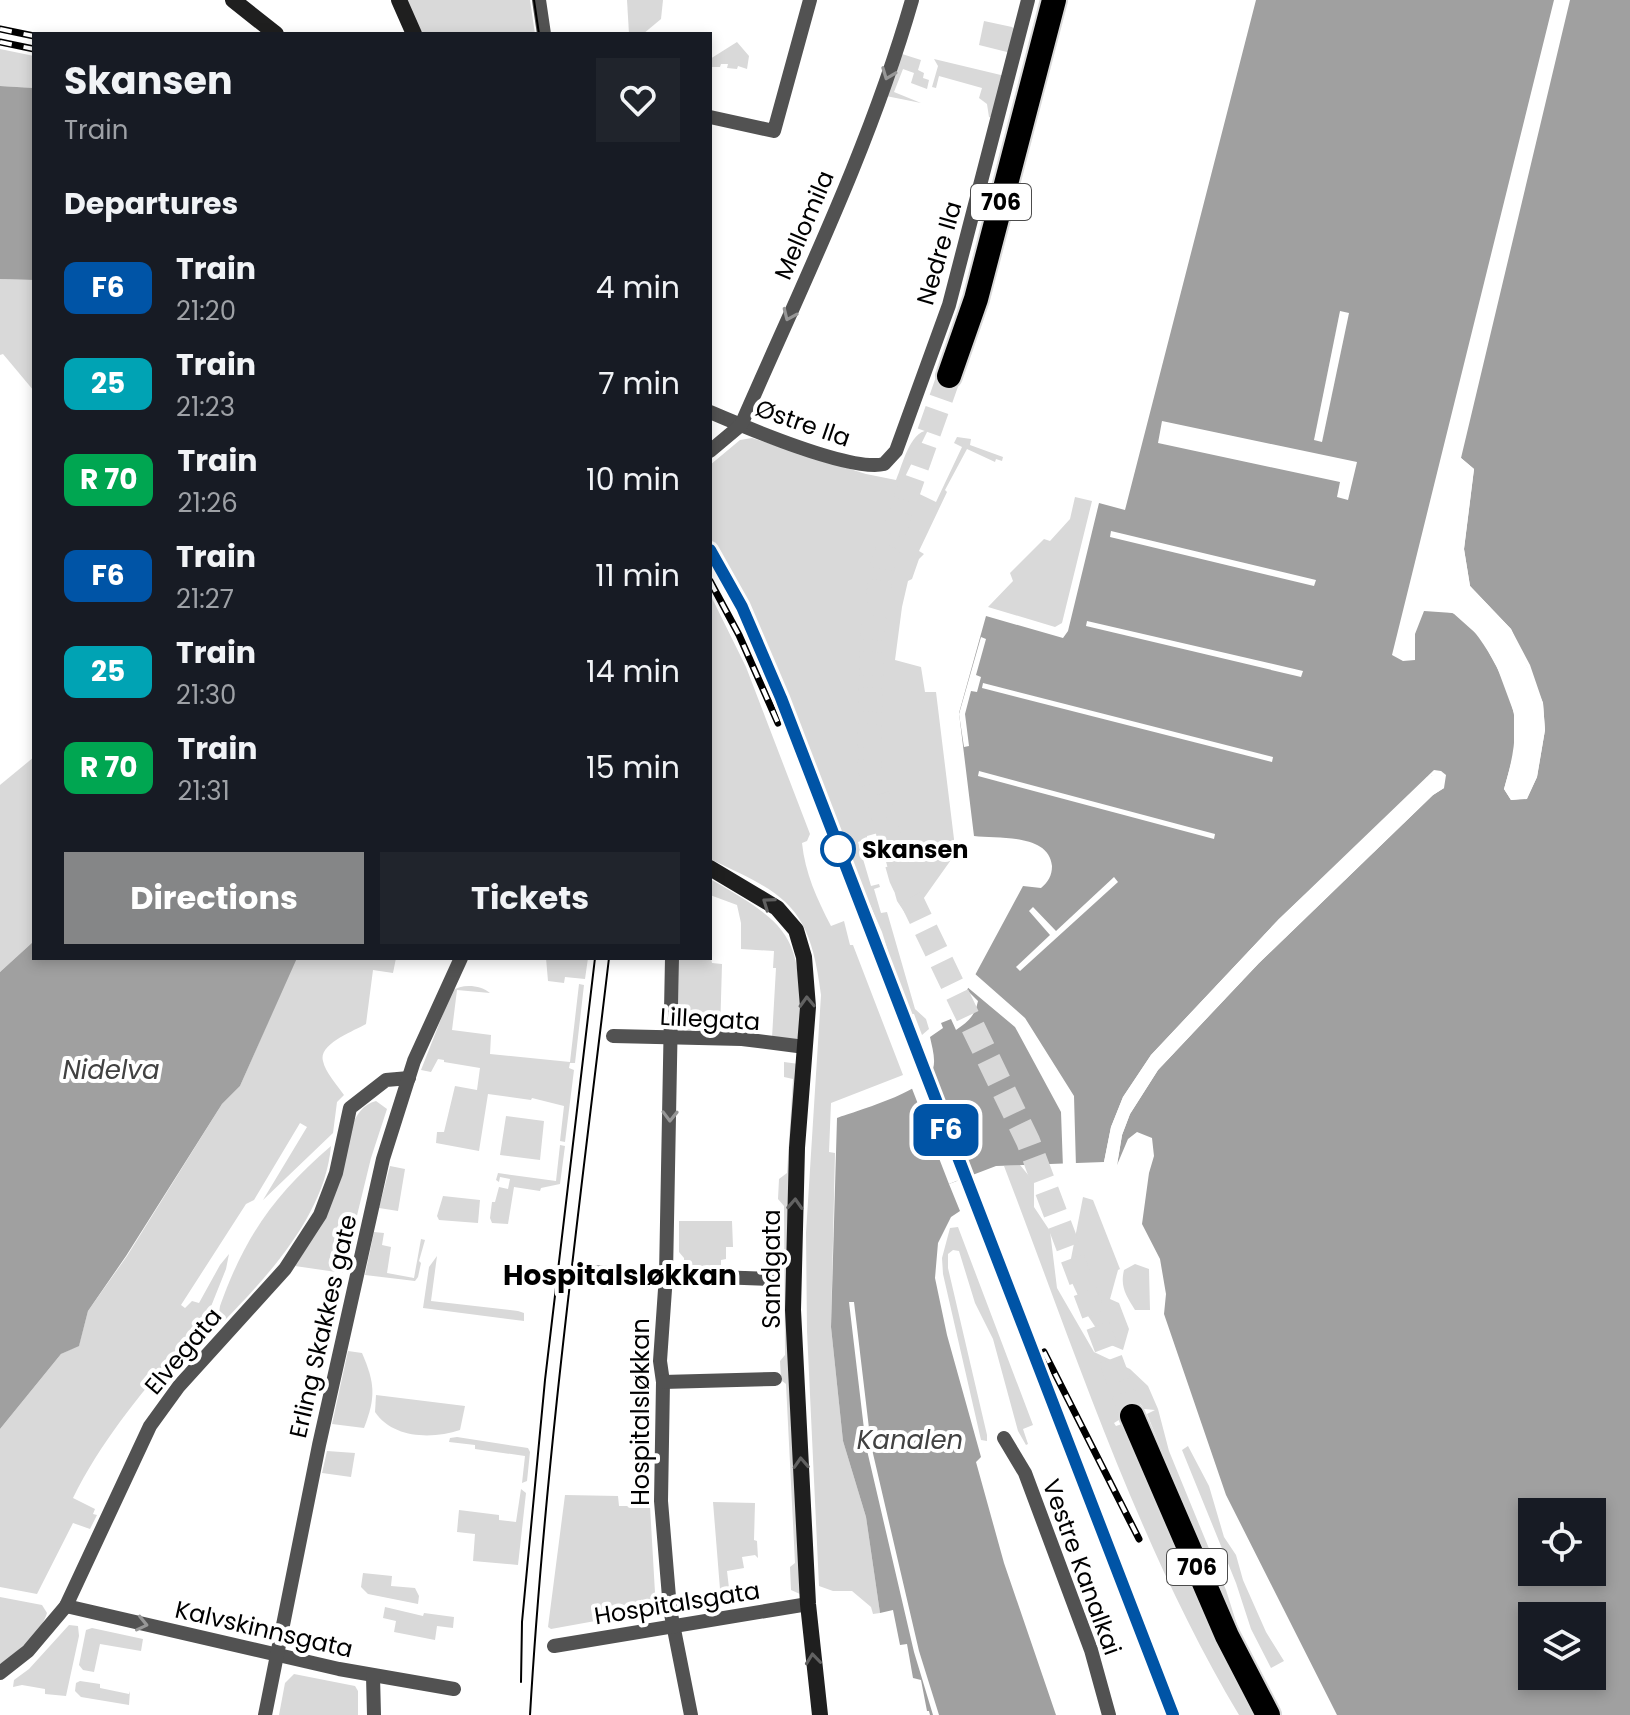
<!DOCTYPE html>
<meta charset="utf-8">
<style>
:root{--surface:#171b24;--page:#20242c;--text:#f1f3f6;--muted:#9ea1a6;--accent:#858687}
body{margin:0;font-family:Poppins,sans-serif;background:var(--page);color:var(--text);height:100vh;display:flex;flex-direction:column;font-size:30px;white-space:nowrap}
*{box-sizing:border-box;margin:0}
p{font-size:26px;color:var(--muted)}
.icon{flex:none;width:44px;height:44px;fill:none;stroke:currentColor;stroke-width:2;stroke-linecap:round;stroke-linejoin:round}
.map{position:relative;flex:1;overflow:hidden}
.panel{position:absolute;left:32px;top:32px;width:680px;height:928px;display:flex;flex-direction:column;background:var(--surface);border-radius:0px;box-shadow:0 4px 12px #0003}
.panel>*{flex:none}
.badge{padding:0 16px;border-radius:12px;font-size:28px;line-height:52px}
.fabs{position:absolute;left:1518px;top:1498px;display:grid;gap:16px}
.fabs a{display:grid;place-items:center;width:88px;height:88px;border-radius:0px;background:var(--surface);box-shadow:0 4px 12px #0003;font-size:40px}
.map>.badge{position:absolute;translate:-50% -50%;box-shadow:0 0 0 4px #fff}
h2{padding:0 32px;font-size:30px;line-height:72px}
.round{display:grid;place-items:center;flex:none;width:84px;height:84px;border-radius:0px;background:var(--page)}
.summary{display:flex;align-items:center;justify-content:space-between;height:136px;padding:0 32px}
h1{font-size:38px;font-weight:700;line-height:60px}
.action{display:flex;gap:16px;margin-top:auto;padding:16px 32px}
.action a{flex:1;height:92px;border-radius:0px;background:var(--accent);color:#fff;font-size:32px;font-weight:700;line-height:92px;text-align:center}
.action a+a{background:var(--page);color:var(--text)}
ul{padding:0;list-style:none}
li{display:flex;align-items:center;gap:24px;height:96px;padding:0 32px}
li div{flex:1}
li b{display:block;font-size:30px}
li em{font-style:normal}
li .badge{min-width:88px;font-weight:700;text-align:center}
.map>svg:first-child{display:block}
</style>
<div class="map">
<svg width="1630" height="1715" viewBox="0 0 1630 1715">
<rect width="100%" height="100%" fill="#fff"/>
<!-- green -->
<g fill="#d9d9d9">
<polygon points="407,0 530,0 535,34 421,34"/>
<polygon points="627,0 663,0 661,19 643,34 629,34"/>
<polygon points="984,21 1012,27 1016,31 1011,53 979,45"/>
<polygon points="737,42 749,56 747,69 738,66 737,69 727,68 728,64 721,64 720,67 711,67 710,59"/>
<polygon points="0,49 34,56 34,88 0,86"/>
<polygon points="902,54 921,60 918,70 924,73 923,78 929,80 927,89 911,83 914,73 903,69 894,92 921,103 886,96"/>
<polygon points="934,59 1005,76 993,118 989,117 987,104 979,98 982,88 939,76 936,88 932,87 938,66"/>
<polygon points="0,279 34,280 34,391 3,354 0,355"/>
<path d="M 928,430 L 901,485 L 936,502 L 962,447 L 954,443 L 957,437 L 971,439 L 970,445 L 1003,457 L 1002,461 L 996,459 L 995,462 L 967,449 L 945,490 L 947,492 L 919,551 L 924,554 L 919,559 L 912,579 L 908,581 L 902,607 L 895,660 L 921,667 L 925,692 L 936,692 L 954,839 L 953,857 L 909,919 L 897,901 L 878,833 L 867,836 L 867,839 L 858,842 L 871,886 L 879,884 L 880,887 L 874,889 L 881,913 L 887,912 L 915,1009 L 926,1019 L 929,1029 L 922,1035 L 914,1014 L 911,1014 L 902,996 L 882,932 L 831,816 L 772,658 L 745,598 L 710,539 L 710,465 L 740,440 L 752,438 L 866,474 L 896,480 C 903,464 909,433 928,430 Z"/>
<polygon points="1075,497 1092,501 1062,623 1055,627 988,607 1013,581 1010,573 1044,539 1050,541 1070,519"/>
<path d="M 710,594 L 746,667 L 810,834 L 807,841 L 802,843 C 805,873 817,899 831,926 L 844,921 L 850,945 L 853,945 L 903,1075 L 831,1103 L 829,1152 L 835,1153 L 831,1327 L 843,1441 L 866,1517 L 880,1613 L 873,1614 L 871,1607 L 852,1591 L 833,1591 L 819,1586 L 807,1331 L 806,1233 L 821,995 C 810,906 787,895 710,859 Z"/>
<polygon points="34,757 34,941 0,972 0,785"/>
<path d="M 710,879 C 795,927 801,938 800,1036 L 797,1039 L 772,1038 L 776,968 L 773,968 L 774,951 L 741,949 L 741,923 L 737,905 L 710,895 Z"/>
<polygon points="710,953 712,963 722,964 720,1034 683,1031 678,1028 679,958 710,958"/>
<path d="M 296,958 L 396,958 L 393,973 L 373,970 L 366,1024 C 354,1031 318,1044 323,1061 C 325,1072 338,1086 344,1095 L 337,1102 L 333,1133 L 263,1200 L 307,1127 L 300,1123 L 254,1200 L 246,1204 L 181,1305 L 185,1308 L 192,1301 L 199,1303 L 220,1265 L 229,1254 L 226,1269 L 210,1309 L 216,1327 L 208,1338 L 200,1332 L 184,1353 L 178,1350 C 138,1397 100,1443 73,1498 L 95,1509 L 93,1514 L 97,1515 L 90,1529 L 73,1523 L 37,1594 L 0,1587 L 0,1429 L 61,1354 L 79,1345 L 88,1311 L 127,1256 L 222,1104 L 240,1086 Z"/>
<polygon points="546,958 588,958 585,979 565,977 564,983 548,981"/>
<path d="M 579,984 L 584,985 L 575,1063 L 570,1063 L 569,1068 L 574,1070 L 565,1142 L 560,1141 L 564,1106 L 532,1098 L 531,1100 L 488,1094 L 479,1151 L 436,1143 L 437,1132 L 444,1132 L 455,1086 L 477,1090 L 480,1068 L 444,1062 L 444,1060 L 438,1059 L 431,1072 L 421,1070 L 452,991 C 462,983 481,985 490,993 L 457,990 L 452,1030 L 491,1035 L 490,1054 L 570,1062 Z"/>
<polygon points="784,1062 799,1064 800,1594 791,1590 790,1567 795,1563 786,1384 781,1380 780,1361 785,1355 784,1206 778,1199 779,1179 787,1173 793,1079 784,1077"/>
<path d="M 376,1101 L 387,1109 L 371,1158 L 343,1273 L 295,1266 L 325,1218 L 351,1126 C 357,1115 363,1104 376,1101 Z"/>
<polygon points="506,1116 544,1121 540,1160 500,1155"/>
<polygon points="560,1145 565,1146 560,1184 541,1188 540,1191 514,1187 508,1224 492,1223 490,1218 492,1202 495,1202 499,1187 508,1189 510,1179 500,1177 499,1182 496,1180 498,1173 556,1181"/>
<path d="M 331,1146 C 325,1214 269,1275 224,1321 L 219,1313 L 220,1306 C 245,1236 274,1195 331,1146 Z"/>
<path d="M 1020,1165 L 1034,1182 L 1034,1207 L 1050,1231 L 1057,1288 L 1094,1352 L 1130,1369 L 1148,1386 L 1158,1409 L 1169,1451 L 1226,1590 L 1238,1628 L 1232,1625 L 1147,1414 L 1155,1410 L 1144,1409 L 1139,1402 L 1119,1410 L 1122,1418 L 1114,1423 L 1116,1426 L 1125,1423 L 1170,1537 L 1258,1715 L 1239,1715 C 1137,1544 1075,1351 1004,1166 Z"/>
<polygon points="390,1166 405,1169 398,1211 379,1208"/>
<polygon points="443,1196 480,1200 478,1223 439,1220 437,1216"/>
<polygon points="1083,1197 1093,1200 1120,1269 1118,1270 1110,1299 1119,1303 1129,1329 1123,1350 1106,1343 1086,1313 1068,1274"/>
<polygon points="679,1221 732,1221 733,1247 726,1247 726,1259 721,1260 721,1268 684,1266 684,1258 679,1252"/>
<polygon points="958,1227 1033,1425 1023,1429 1028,1444 1026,1445 1018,1431 993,1339 975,1303 959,1251 953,1250 948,1254 948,1268 987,1435 987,1441 981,1440 943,1274 942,1258 950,1228"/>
<polygon points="374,1232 384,1233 382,1245 391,1247 387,1273 414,1278 421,1239 425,1240 419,1261 421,1263 418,1277 415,1281 365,1275"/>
<polygon points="437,1256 431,1301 518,1311 524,1313 524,1321 423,1308 429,1267"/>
<path d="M 1135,1264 L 1149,1269 L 1150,1310 L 1135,1310 C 1126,1295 1120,1287 1124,1270 Z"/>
<path d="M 348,1351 L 362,1353 C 375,1383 376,1397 364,1428 L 332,1424 Z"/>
<path d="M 376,1395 L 465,1406 L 460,1430 C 433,1439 393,1439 375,1412 Z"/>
<polygon points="457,1437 528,1448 530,1452 527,1481 522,1483 525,1456 475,1449 475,1445 449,1442 450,1438"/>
<polygon points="1188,1446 1209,1486 1224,1537 1236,1555 1243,1580 1266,1632 1284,1661 1271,1668 1251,1629 1236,1583 1182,1450"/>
<polygon points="327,1451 355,1453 351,1477 322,1473"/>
<polygon points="521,1489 526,1493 518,1565 473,1561 475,1534 457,1532 459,1510 499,1515 499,1520 516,1522"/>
<polygon points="565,1495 618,1496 619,1506 650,1506 656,1610 551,1629 548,1627"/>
<polygon points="713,1502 755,1503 754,1540 757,1541 758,1558 755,1555 742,1557 744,1568 727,1571 729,1588 720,1589"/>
<polygon points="363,1573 392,1576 391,1586 415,1588 419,1596 418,1604 368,1594 361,1587"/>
<path d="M 0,1597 L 42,1605 L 47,1613 C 41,1633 17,1652 0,1664 Z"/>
<polygon points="385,1607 423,1616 424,1613 454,1617 453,1628 437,1626 435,1640 394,1632 396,1621 383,1618"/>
<polygon points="69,1625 78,1626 79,1636 66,1696 45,1694 45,1689 22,1685 13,1687 14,1680 29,1669"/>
<polygon points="92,1628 143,1639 141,1651 100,1644 94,1672 83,1670 79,1665 86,1630"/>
<polygon points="294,1674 355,1686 358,1691 358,1715 279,1715 285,1683"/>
<polygon points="80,1681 100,1684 100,1688 129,1694 130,1691 129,1705 81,1697 75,1691 76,1683"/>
</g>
<!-- water -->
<g fill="#a0a0a0" fill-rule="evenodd">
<path d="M 1256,0 L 1554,0 L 1392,655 L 1403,661 L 1415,660 L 1415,634 L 1424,611 C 1432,611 1447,610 1455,614 C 1480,628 1510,686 1514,715 C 1517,741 1511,765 1504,789 L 1511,800 L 1527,798 L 1537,777 L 1545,730 L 1543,703 L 1511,629 L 1470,586 L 1464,549 L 1474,469 L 1461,458 L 1570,0 L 1630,0 L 1630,1715 L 1337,1715 L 1226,1495 L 1164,1314 L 1166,1294 L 1160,1259 L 1142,1224 L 1149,1173 L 1154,1156 L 1152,1138 L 1137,1132 L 1128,1139 L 1117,1165 L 1122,1135 L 1130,1114 L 1158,1070 L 1259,963 L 1433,795 L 1444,788 L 1441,771 L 1426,778 L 1425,782 L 1279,919 L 1151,1055 L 1123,1097 L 1111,1127 L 1104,1162 L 996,1166 L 949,1184 L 960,1211 L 951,1217 L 938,1243 L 935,1278 L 947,1335 L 981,1457 L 976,1462 L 1004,1563 L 1056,1715 L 930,1715 L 929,1711 L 927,1711 L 921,1680 L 913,1678 L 907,1644 L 900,1645 L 893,1610 L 880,1613 L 866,1517 L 843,1441 L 831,1327 L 837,1118 C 859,1110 927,1091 933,1069 C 936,1059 932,1047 930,1037 L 943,1028 L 941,1023 L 951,1019 L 956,1030 C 968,1022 975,1016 978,1001 L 967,990 L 1023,886 L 1041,888 C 1048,882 1052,876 1052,866 C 1049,833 998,839 974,836 L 959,713 L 986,616 L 1063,638 L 1068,631 L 1099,503 L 1125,510 ZM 1532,1512 L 1592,1512 L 1592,1572 L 1532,1572 ZM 1532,1616 L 1592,1616 L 1592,1676 L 1532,1676 Z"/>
<polygon points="0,86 34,88 34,280 0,279"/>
<polygon points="34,941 34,958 297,958 240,1086 222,1104 126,1256 88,1311 79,1346 61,1354 0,1429 0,972"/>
</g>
<!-- pier -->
<g fill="#fff">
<polygon points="1340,311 1349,313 1322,442 1314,440"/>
<polygon points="1162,421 1357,462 1348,500 1337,497 1340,482 1158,443"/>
<polygon points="1461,458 1474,469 1464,549 1470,586 1511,629 1530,665 1543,703 1545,730 1537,777 1527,799 1511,800 1504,789 1514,753 1514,713 1497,667 1481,638 1453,613 1424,611 1425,607 1456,610 1484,635 1500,665 1518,713 1518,753 1508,789 1513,796 1525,795 1533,776 1541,730 1539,704 1527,667 1508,631 1467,587 1460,549 1469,471 1460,463"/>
<polygon points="1111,531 1316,580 1314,586 1110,537"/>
<polygon points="1087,621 1303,671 1301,677 1086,626"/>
<polygon points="981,637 986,639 976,675 981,677 977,692 971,691 965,714 969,746 964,747 959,714"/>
<polygon points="983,683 1273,757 1272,762 982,688"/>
<polygon points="1434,770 1441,771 1446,775 1444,788 1433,795 1259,963 1158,1070 1130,1114 1122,1135 1117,1165 1113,1164 1118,1134 1127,1112 1155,1067 1256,960 1430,792 1441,785 1442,777 1432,775 1427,785 1282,922 1154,1057 1126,1099 1115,1128 1108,1163 1104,1162 1111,1127 1123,1097 1151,1055 1279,919"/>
<polygon points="979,771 1215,834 1214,839 978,776"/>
<polygon points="1114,877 1118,882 1020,971 1016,967 1050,935 1029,911 1033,907 1056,931"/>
<polygon points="974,973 1025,1018 1074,1096 1076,1167 1063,1168 1061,1112 1015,1027 966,986"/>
<polygon points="930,1067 971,1175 949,1184 911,1086 929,1071"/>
<polygon points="849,1302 854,1302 871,1445 919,1651 939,1715 933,1715 914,1652 866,1446"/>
</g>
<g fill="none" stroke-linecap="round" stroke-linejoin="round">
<!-- highway-tunnel -->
<polyline stroke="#d9d9d9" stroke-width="24" stroke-dasharray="24 12" stroke-linecap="butt" points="949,376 883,563 872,637 869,766 901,878 1028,1141 1132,1416"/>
<defs>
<g id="highway">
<polyline points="949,376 976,299 1054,0"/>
<polyline points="1132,1416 1227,1636 1268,1715"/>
</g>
</defs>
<!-- highway casing -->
<use href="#highway" stroke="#dbdbdb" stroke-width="28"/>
<!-- street -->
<g stroke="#525252" stroke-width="14">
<polyline points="539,0 544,34"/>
<polyline points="710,117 774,131 810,0"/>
<path d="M 710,412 C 745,427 850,472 884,464 L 896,451 L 949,305 L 1028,0"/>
<path d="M 710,451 L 741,425 C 802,285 870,147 912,0"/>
<polyline points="672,958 666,1275 660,1361 663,1382 661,1501 670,1609 691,1715"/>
<polyline points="613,1036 742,1039 805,1047"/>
<polyline points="584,1272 774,1279"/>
<polyline points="663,1382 775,1379"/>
<polyline points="1004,1438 1025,1473 1091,1650 1109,1715"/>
<polyline points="66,1606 339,1669 454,1689"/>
<polyline points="554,1646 808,1604"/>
<polyline points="0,1673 28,1651 66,1606 150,1426 179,1386 285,1269 320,1215 336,1173 350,1108 386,1080 409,1078"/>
<polyline points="373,1676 374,1715"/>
<polyline points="265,1715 319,1445 383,1159 414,1061 461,958"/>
</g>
<!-- secondary -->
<g stroke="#1f1f1f" stroke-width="16">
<polyline points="233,0 276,34"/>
<polyline points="399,0 414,34"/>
<polyline points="710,868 777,908 796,930 804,957 808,1007 797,1148 793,1310 808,1604 820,1715"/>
</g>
<!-- highway -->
<use href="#highway" stroke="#000" stroke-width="24"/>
<!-- tram -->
<g stroke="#000" stroke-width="2">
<polyline points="534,0 539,34"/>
<polyline points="521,1682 522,1622 545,1380 595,958"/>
<path d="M 530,1715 C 545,1462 579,1210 609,958"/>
</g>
<defs>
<g id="rail">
<polyline points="0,29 34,36"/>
<polyline points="0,42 34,49"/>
<polyline points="710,550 742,607 781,698 1173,1715"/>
<polyline points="710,581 739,635 778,723"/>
<polyline points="1044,1352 1139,1539"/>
</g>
</defs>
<!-- rail casing -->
<use href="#rail" stroke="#000" stroke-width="7"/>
<!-- rail -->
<use href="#rail" stroke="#fff" stroke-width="4" stroke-dasharray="12" stroke-linecap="butt"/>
</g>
<!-- one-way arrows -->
<defs><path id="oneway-chevron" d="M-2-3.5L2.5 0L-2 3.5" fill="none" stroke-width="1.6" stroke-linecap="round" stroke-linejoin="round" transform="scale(2)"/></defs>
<g stroke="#979797">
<use href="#oneway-chevron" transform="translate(888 74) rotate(111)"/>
<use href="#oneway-chevron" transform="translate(789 315) rotate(114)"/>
<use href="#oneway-chevron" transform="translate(670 1116) rotate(91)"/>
<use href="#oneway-chevron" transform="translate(142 1624) rotate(13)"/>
</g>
<g stroke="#626262">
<use href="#oneway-chevron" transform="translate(768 903) rotate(-145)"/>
<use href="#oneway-chevron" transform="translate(807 1002) rotate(-92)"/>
<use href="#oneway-chevron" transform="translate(795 1204) rotate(-87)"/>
<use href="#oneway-chevron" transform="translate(801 1463) rotate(-93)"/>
<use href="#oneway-chevron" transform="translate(813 1659) rotate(-96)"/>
</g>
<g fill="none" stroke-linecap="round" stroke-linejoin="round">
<defs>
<polyline id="line" points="710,550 742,607 781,698 1173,1715"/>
</defs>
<!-- line casing -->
<use href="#line" stroke="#fff" stroke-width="18"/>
<!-- line -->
<use href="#line" stroke="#0054a6" stroke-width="12"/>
</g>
<!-- markers -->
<circle fill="#fff" stroke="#0054a6" stroke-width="4" cx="838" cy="849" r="16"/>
<g text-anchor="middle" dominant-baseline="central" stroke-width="8" stroke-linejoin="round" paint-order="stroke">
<!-- shield labels -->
<g fill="#fff" stroke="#4c4c4c" stroke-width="2">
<rect x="971" y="184" width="60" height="36" rx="6"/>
<rect x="1167" y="1549" width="60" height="36" rx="6"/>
</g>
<g font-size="22" font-weight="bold" fill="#000">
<text x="1001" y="202">706</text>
<text x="1197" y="1567">706</text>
</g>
<!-- street labels -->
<g font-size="24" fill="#000" stroke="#fff">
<text transform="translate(804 225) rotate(-67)">Mellomila</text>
<text transform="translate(939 253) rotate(-74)">Nedre Ila</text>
<text transform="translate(803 423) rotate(19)">Østre Ila</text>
<text transform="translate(710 1019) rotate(3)">Lillegata</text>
<text transform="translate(771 1269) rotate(-90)">Sandgata</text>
<text transform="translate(323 1326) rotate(-77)">Erling Skakkes gate</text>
<text transform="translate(183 1351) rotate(-50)">Elvegata</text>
<text transform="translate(640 1412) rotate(-90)">Hospitalsløkkan</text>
<text transform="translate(1082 1567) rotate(70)">Vestre Kanalkai</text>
<text transform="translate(677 1603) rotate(-9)">Hospitalsgata</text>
<text transform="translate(264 1629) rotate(13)">Kalvskinnsgata</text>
</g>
<!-- stop labels -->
<g font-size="24" font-weight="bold" fill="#000" stroke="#fff" text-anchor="start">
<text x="862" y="849">Skansen</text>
</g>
<!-- water labels -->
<g font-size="26" font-style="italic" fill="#414141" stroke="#fff">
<text x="111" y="1070">Nidelva</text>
<text x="910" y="1440">Kanalen</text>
</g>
<!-- quarter labels -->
<g font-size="28" font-weight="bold" fill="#000" stroke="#fff">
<text x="620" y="1275">Hospitalsløkkan</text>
</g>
</g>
</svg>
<div class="fabs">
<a><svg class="icon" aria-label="locate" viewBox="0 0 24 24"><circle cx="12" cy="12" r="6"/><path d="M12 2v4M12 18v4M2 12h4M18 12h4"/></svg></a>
<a><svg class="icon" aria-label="layers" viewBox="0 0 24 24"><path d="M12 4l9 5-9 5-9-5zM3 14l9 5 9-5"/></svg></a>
</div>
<b class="badge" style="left:946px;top:1130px;background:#0054a6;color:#fff">F6</b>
<section class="panel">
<div class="summary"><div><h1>Skansen</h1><p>Train</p></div><a class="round"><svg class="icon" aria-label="heart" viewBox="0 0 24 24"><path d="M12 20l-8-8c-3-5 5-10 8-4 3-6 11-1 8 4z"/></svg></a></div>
<h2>Departures</h2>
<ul>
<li><span class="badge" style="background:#0054a6;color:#fff">F6</span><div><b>Train</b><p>21:20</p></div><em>4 min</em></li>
<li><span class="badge" style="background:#00a3b4;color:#fff">25</span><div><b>Train</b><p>21:23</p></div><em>7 min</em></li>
<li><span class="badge" style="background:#00a651;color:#fff">R 70</span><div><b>Train</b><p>21:26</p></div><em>10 min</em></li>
<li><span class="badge" style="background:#0054a6;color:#fff">F6</span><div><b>Train</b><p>21:27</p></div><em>11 min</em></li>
<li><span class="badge" style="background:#00a3b4;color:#fff">25</span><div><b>Train</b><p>21:30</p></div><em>14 min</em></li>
<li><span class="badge" style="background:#00a651;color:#fff">R 70</span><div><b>Train</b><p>21:31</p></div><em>15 min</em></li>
</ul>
<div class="action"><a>Directions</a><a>Tickets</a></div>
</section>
</div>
